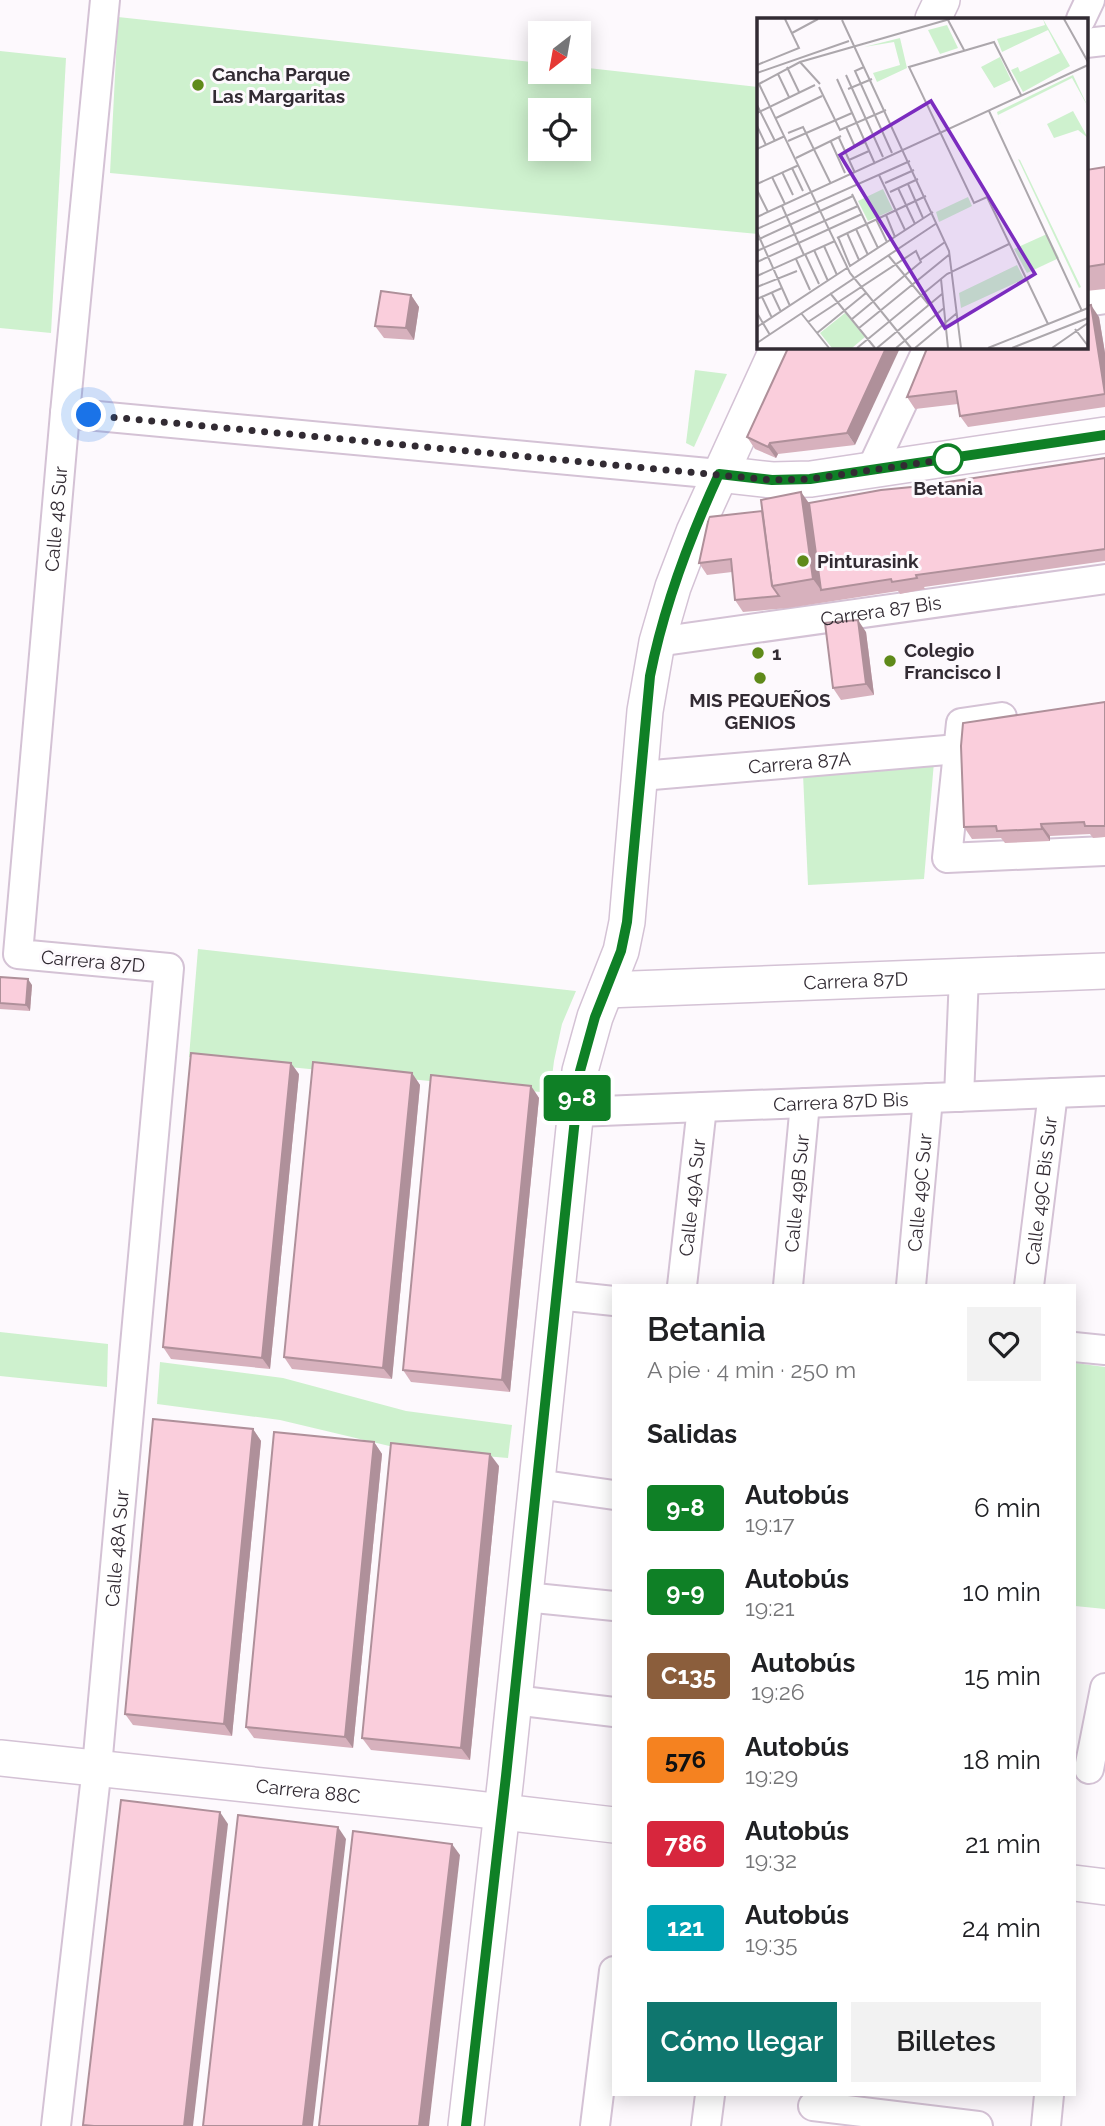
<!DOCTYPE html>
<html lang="es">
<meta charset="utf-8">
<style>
:root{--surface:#fff;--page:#f2f2f2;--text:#202124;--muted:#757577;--accent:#0f766e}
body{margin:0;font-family:Raleway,sans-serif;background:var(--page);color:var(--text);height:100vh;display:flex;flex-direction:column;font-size:26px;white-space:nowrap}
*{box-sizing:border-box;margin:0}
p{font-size:23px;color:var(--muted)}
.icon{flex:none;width:38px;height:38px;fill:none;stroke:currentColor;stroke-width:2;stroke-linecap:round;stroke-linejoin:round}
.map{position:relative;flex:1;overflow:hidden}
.panel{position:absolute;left:612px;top:1284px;width:464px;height:812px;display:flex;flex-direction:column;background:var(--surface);border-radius:0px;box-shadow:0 4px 18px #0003}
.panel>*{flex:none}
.badge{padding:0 14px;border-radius:5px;font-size:24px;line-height:46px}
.needle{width:46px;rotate:211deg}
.controls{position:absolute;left:528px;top:21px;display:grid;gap:14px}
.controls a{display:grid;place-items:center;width:63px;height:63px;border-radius:0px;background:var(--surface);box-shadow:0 4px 18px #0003;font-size:35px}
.you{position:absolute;width:35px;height:35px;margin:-18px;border:5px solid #fff;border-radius:50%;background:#1a73e8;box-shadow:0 0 0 10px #1a73e833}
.map>.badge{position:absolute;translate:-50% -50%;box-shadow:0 0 0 4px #fff}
h2{padding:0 35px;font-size:26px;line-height:63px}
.round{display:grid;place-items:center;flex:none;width:74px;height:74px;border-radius:0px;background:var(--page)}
.summary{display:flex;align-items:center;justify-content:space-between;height:119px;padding:0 35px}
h1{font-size:33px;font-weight:600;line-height:52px}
.action{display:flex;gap:14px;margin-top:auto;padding:14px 35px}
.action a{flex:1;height:80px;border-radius:0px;background:var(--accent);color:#fff;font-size:28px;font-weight:600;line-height:80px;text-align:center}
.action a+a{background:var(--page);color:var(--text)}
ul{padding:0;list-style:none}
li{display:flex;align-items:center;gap:21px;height:84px;padding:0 35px}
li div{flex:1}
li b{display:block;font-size:26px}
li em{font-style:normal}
li .badge{min-width:77px;font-weight:700;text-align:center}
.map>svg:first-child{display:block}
</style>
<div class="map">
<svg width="1105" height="2126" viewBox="0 0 1105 2126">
<rect width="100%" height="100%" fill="#fdf9fd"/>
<!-- green -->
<g fill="#cef1ce" fill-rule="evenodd">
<path d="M 118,17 L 541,63 L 541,72 L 579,72 L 579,67 L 758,87 L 758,234 L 110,173 ZM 579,110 L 579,149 L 541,149 L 541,110 Z"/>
<polygon points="0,51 66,58 51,333 0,328"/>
<polygon points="695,370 727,374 694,447 686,443"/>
<polygon points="934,762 924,879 808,885 803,774"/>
<polygon points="198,949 576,991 562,1024 554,1061 550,1093 189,1057"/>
<polygon points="0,1332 108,1344 107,1387 0,1376"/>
<polygon points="160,1362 283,1378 406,1411 512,1425 508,1458 402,1449 280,1420 157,1404"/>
<polygon points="1075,1363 1105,1367 1105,1609 1075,1606"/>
</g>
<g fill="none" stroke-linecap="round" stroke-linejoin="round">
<defs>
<g id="minor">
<polyline points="1081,19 1090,0"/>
<polyline points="1086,43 1105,41"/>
<polyline points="1086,302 1105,299"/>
<polyline points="65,413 719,474"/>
<polyline points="871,470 929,346"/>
<path id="s1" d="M 657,642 L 1105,579"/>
<polyline points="1002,717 961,723 947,858 1105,851"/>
<path id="s2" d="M 641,776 L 958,749"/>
<polyline points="959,1097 964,976"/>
<path id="s3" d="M 577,1112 L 1105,1091"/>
<path id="s4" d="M 682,1286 L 702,1107"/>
<path id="s5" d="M 788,1286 L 805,1103"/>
<path id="s6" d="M 911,1286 L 928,1098"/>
<path id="s7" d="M 1029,1286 L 1053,1093"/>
<polyline points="557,1295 614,1301"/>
<polyline points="1074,1347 1105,1350"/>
<polyline points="537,1484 614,1495"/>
<polyline points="525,1597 614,1606"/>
<polyline points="514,1700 614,1712"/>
<polyline points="1089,1769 1105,1688"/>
<polyline points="813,2106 978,2126"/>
<path id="s8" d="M 56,2126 L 97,1767 L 169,968 L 18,954 L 65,413 L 105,0"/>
<polyline points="595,2126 614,1971"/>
<polyline points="706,2126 710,2095"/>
<polyline points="1046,2126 1049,2095"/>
</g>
<g id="tertiary">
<polyline points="933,19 942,0"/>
<polyline points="719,474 772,480 811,479 1105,435"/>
<path id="s9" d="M 606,990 L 1105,971"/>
<path id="s10" d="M 0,1758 L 442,1805 L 614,1825"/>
<polyline points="1074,1883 1105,1887"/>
<polyline points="466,2126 506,1776 580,1071 595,1017 621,951 627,922 645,711 657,642 673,587 694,532 779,346"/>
</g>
</defs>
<!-- minor casing -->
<use href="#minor" stroke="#d4c2d5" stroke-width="32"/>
<!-- tertiary casing -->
<use href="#tertiary" stroke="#d4c2d5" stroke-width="38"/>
<!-- minor -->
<use href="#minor" stroke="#fff" stroke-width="28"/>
<!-- tertiary -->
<use href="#tertiary" stroke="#fff" stroke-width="35"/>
</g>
<!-- wall -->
<g fill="#d7b1bd">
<polygon points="1105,167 1105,289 1086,291 1086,170"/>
<polygon points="411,295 419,307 414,340 384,338 375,326"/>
<polygon points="1099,317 1105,353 1105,407 968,427 960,416 958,404 915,409 907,397"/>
<polygon points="789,346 855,445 778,454 776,458 755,449 747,437"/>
<polygon points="1105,458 1105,561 924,587 925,589 900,594 898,591 788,608 743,612 735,600 732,572 707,575 699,563 762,511 801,492 809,503"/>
<polygon points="866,632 874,695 841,700 833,688"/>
<polygon points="1105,702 1105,837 1093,838 1090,834 1050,836 1050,841 1005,843 1001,838 972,839 964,827"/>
<polygon points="0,977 32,985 30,1011 0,1009"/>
<polygon points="412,1073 420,1085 392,1379 292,1369 284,1357"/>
<polygon points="299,1074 270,1369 171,1359 163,1347"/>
<polygon points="531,1086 539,1098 510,1392 411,1382 403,1370"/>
<polygon points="253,1429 261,1441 232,1736 133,1725 125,1714"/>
<polygon points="374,1442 382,1454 353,1748 254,1738 246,1727"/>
<polygon points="499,1466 470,1760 371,1750 362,1738"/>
</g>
<!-- shaded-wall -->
<g fill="#af909a">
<polygon points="411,295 419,307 414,340 406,328"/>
<polygon points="1091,305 1099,317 1105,353 1105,391"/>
<polygon points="887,346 901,346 855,445 847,433"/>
<polygon points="770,443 778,454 776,458 768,447"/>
<polygon points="801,492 817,515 821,590 813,579"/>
<polygon points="858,620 866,632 874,695 866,684"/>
<polygon points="1041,824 1050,836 1050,841 1042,829"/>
<polygon points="28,979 32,985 30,1011 26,1005"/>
<polygon points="291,1063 299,1074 270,1369 262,1358"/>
<polygon points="412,1073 420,1085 392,1379 383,1368"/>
<polygon points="531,1086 539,1098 510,1392 502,1380"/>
<polygon points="253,1429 261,1441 232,1736 224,1724"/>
<polygon points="374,1442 382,1454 353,1748 345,1737"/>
<polygon points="490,1454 499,1466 470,1760 461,1748"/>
<polygon points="220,1812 228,1824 193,2126 184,2126"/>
<polygon points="338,1827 346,1839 313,2126 303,2126"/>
<polygon points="452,1844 460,1855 429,2126 419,2126"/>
</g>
<!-- building -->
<g fill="#facedc" stroke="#af909a" stroke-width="2">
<polygon points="1105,167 1105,264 1086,267 1086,170"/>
<polygon points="381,291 411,295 406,328 375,326"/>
<polygon points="1091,305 1105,394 960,416 956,391 907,397 928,346 1086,346 1086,306"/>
<polygon points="789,346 887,346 847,433 770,443 768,447 747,437"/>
<polygon points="1105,458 1105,549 916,575 917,578 892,582 891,579 821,590 809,503 881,490 922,486"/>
<polygon points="801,492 813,579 772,586 761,500"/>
<polygon points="762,511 772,586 779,596 735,600 731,559 699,563 709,517"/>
<polygon points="858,620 866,684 833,688 825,623"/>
<polygon points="1105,702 1105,826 1085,826 1084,822 1041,824 1042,829 997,831 996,826 964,827 961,746 963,723"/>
<polygon points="0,977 28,979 26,1005 0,1003"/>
<polygon points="191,1053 291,1063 262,1358 163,1347"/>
<polygon points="313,1062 412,1073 383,1368 284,1357"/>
<polygon points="431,1075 531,1086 502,1380 403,1370"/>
<polygon points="153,1419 253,1429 224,1724 125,1714"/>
<polygon points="274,1432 374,1442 345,1737 246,1727"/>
<polygon points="391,1443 490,1454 461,1748 362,1738"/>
<polygon points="121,1800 220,1812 184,2126 94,2126 83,2125"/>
<polygon points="238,1815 338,1827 303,2126 203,2126"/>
<polygon points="353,1831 452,1844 419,2126 319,2126"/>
</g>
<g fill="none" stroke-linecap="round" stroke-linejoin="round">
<defs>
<path id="line" d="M 466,2126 L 506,1776 L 580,1071 L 595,1017 L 621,951 L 627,922 L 650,676 C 664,605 689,539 719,474 L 772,480 L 810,479 L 1105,435"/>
</defs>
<!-- line casing -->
<use href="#line" stroke="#fff" stroke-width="16"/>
<!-- line -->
<use href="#line" stroke="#0f8026" stroke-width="10"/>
<!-- walk -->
<polyline stroke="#322b33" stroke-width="7" stroke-dasharray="0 12.6" points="89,415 772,480 810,479 948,459"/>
</g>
<!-- markers -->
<g fill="#5f8a1a" stroke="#fdf9fd" stroke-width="2.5">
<circle cx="198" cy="85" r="7"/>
<circle cx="803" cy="561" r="7"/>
<circle cx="758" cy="653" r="7"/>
<circle cx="890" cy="661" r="7"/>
<circle cx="760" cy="678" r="7"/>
</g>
<circle fill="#fff" stroke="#0f8026" stroke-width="3.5" cx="948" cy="459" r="14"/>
<g text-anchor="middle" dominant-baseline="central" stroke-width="6" stroke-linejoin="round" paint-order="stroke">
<!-- poi labels -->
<g font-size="19" font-weight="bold" fill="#322b33" stroke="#fdf9fd" text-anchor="start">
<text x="212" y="74">Cancha Parque<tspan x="212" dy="22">Las Margaritas</tspan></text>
<text x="817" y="561">Pinturasink</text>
<text x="904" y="650">Colegio<tspan x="904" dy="22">Francisco I</tspan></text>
<text x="772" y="653">1</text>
<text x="760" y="700" text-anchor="middle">MIS PEQUEÑOS<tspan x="760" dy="22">GENIOS</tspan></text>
</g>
<!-- stop labels -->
<g font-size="19" font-weight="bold" fill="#322b33" stroke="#fdf9fd">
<text x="948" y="488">Betania</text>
</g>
<!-- street labels -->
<g font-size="19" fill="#322b33" stroke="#fdf9fd">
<text stroke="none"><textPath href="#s8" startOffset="1752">Calle 48 Sur</textPath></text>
<text stroke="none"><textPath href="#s1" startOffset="226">Carrera 87 Bis</textPath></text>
<text stroke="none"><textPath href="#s2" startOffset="159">Carrera 87A</textPath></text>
<text transform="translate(93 961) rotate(5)">Carrera 87D</text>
<text stroke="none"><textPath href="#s9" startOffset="250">Carrera 87D</textPath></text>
<text stroke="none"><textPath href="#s3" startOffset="264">Carrera 87D Bis</textPath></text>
<text stroke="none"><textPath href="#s7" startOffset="96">Calle 49C Bis Sur</textPath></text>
<text stroke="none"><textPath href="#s6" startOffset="94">Calle 49C Sur</textPath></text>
<text stroke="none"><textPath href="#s5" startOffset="93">Calle 49B Sur</textPath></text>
<text stroke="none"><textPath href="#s4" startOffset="89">Calle 49A Sur</textPath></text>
<text stroke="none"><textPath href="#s8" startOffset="581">Calle 48A Sur</textPath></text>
<text stroke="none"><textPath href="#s10" startOffset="310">Carrera 88C</textPath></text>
</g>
</g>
<!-- overview -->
<g transform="translate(757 18)">
<rect width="331" height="331" fill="#fdf9fd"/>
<path d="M 286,1 L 313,48 L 266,74 L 254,52 L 261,49 L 263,54 L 303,35 L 291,12 L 245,34 L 240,21 L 288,7 ZM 190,7 L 201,30 L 183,36 L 171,12 ZM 143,20 L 150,50 L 120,64 L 116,55 L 143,47 L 137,24 L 107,29 ZM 243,39 L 254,62 L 237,70 L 224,49 ZM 316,57 L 331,89 L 315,60 L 241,97 L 245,111 L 240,94 ZM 316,93 L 331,120 L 321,112 L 297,120 L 290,106 ZM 261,141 L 263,142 L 324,269 L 322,270 ZM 126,171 L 136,192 L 111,203 L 101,183 ZM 211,179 L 215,188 L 182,204 L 179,194 ZM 290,216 L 302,240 L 270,255 L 257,231 ZM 260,247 L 267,261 L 204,290 L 202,275 ZM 88,295 L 108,319 L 95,330 L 75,330 L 63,315 Z" fill="#cef1ce"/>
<path fill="none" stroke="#aca7ac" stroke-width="2" d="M 307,1 L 331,44M 85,2 L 192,233 L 204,330M 191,2 L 207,32M 35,15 L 61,1M 43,44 L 63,66M 0,47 L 42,30 L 28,1M 30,49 L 42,74M 107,49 L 98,53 L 135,135M 0,55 L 92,23M 21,56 L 32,79M 89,57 L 126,139M 80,61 L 118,146M 2,66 L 93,255 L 154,330M 0,67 L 43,44 L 193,1M 62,69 L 83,112 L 129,92M 91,71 L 115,61M 264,77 L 237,24 L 152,49 L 217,185 L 230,179 L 291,306M 0,87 L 18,123M 232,93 L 325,293M 0,95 L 58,67M 19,100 L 65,78M 0,108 L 9,127M 89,109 L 98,129M 31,115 L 46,109 L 74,166M 82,120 L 98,155M 31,123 L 95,95M 74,124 L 88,155M 0,131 L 28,118M 88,133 L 108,124M 39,140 L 84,118M 92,142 L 112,133M 35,150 L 46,173M 25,154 L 36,177M 122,157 L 148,212M 15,159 L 28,186M 128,165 L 157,152M 0,166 L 42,147M 151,166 L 166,200M 141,170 L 158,206M 0,172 L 11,194M 133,174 L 161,161M 95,176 L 121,230M 25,188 L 47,237M 129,197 L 138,219M 0,199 L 331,47M 119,201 L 130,224M 0,211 L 153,143M 99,211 L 111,237M 0,214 L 33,288M 90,215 L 102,242M 81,219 L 93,248 L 176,194M 80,220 L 169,178M 0,222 L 96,178M 67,228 L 80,257M 57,232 L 71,263M 0,233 L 101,188M 48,236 L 62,266M 131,237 L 172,287M 39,241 L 53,272M 163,242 L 188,224M 0,244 L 105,196M 0,258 L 78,223M 184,261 L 191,330M 0,269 L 40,253M 15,275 L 24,294M 73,275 L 118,330M 5,279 L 15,300M 0,281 L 25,270M 0,295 L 13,317M 44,295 L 72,330M 51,304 L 159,233 L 164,244 L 95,301M 0,309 L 90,250M 102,310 L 193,236M 318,311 L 331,328M 60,315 L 109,275M 0,325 L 180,205M 100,330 L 190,256 L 252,226M 120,330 L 185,276M 139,330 L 187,290M 158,330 L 200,295M 231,330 L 331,290M 255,330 L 331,300M 295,330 L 331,305"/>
<path fill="#7b2cbf" fill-opacity="0.15" stroke="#7b2cbf" stroke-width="3.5" d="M 174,83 L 278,256 L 188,310 L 83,137 Z"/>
<rect width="331" height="331" fill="none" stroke="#322b33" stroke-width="3.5"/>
</g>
</svg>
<div class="controls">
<a><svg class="needle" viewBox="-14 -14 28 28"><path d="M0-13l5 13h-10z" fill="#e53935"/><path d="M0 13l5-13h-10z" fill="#757577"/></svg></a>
<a><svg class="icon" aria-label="locate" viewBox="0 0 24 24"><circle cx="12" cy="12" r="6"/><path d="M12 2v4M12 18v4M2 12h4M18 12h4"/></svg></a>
</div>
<div class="you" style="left:89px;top:415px"></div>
<b class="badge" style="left:577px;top:1098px;background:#0f8026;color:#fff">9-8</b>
<section class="panel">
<div class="summary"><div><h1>Betania</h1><p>A pie · 4 min · 250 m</p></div><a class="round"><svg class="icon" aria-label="heart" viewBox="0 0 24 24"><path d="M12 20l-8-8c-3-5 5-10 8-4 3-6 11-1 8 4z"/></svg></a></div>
<h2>Salidas</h2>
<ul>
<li><span class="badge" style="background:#0f8026;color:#fff">9-8</span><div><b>Autobús</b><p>19:17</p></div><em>6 min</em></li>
<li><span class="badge" style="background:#0f8026;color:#fff">9-9</span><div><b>Autobús</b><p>19:21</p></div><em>10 min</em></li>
<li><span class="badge" style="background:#8b5e3c;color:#fff">C135</span><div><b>Autobús</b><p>19:26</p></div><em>15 min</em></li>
<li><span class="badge" style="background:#f58220;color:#111">576</span><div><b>Autobús</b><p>19:29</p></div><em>18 min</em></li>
<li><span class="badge" style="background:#d7263d;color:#fff">786</span><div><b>Autobús</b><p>19:32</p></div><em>21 min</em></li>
<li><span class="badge" style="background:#00a3b4;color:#fff">121</span><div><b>Autobús</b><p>19:35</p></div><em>24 min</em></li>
</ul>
<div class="action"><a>Cómo llegar</a><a>Billetes</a></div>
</section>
</div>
